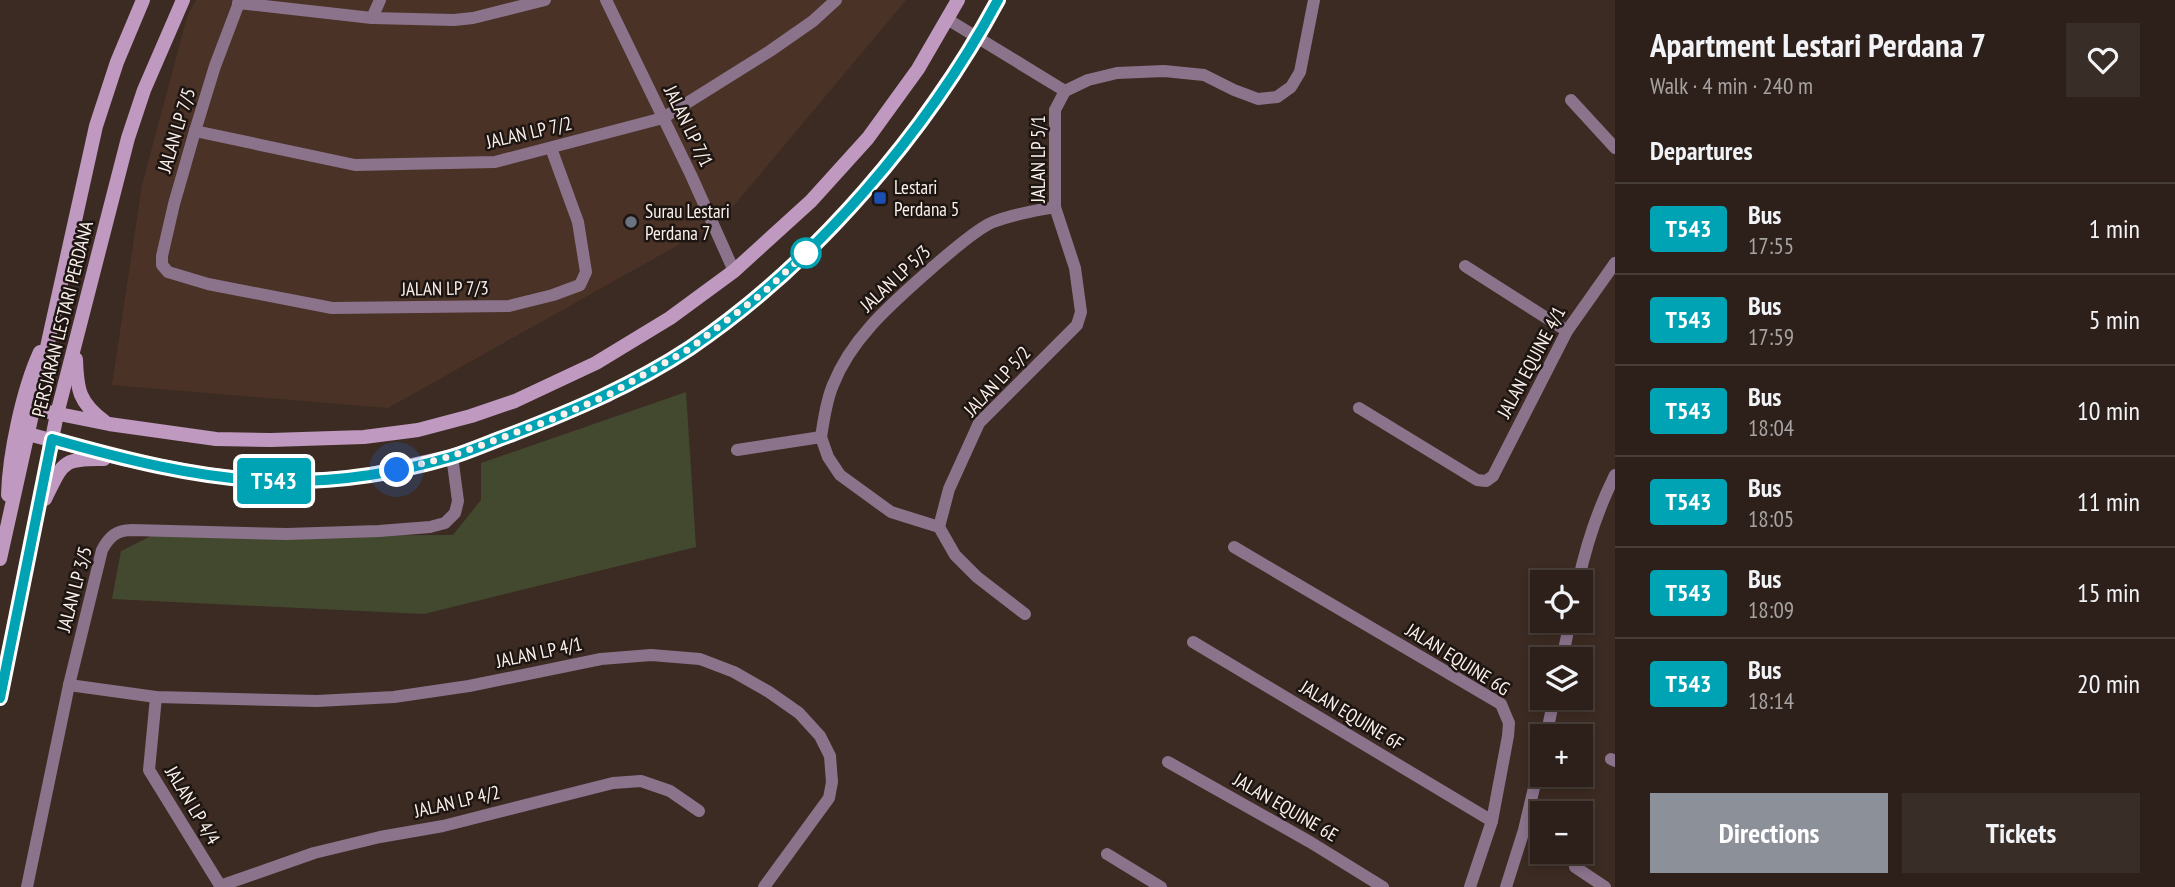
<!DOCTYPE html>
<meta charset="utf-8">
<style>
:root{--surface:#2d201a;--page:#392d27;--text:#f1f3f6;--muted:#a7a3a2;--line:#483e39;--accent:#8c9099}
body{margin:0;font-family:"PT Sans Narrow",sans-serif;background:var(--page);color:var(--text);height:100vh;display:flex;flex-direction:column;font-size:26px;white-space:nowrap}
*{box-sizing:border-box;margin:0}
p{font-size:23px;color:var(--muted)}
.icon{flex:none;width:38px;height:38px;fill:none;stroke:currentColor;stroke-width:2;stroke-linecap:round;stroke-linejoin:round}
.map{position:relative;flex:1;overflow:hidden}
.drawer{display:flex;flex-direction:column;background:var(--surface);width:560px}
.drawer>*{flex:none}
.badge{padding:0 14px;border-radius:5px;font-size:24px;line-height:46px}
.fabs{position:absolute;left:1530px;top:570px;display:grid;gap:14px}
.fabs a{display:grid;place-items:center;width:63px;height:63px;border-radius:0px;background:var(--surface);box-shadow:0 4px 10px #0003,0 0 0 2px var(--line);font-size:35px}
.you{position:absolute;width:35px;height:35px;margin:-18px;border:5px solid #fff;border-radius:50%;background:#1a73e8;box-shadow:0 0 0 10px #1a73e833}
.map>.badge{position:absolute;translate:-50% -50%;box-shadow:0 0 0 4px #fff}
h2{padding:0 35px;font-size:26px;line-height:63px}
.round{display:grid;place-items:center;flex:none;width:74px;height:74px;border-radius:0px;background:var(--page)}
.overview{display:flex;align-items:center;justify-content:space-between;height:119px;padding:0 35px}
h1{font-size:33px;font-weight:700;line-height:52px}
.cta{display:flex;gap:14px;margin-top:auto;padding:14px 35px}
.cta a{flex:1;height:80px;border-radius:0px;background:var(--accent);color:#fff;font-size:28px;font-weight:700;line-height:80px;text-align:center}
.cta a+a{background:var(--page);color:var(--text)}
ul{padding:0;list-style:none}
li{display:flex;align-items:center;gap:21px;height:91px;padding:0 35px;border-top:2px solid var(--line)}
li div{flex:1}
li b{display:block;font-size:26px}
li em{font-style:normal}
li .badge{min-width:77px;font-weight:700;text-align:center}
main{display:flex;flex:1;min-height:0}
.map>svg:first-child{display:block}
</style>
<main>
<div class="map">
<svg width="1615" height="887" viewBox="0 0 1615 887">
<rect width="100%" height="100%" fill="#3c2b22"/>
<!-- built -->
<polygon fill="#4a3226" points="196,0 906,0 721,221 388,408 112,385 142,185 187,17"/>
<!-- green -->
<polygon fill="#42492f" points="686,392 696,547 424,614 112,599 121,551 151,536 453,535 481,500 481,463"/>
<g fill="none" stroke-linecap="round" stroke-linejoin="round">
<!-- street -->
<g stroke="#8b738c" stroke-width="12">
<polyline points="240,0 215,66 195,131 174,204 162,256 162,265 168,272 208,284 332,308 509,306 553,295 580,285 586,272 578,222 551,148"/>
<polyline points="606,0 691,175 734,271"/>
<polyline points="238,3 372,18 454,20 473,18 545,0"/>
<polyline points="372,18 380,0"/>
<polyline points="947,19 1065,91"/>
<polyline points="1571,100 1615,148"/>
<polyline points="195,131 355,165 495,162 663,118 770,51 813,21 836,0"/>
<polyline points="1465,266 1567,331"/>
<polyline points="1359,408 1477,480 1486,481 1493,476 1567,331 1615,263"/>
<polyline points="821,437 828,457 840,475 891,512 939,527 955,555 977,577 1025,614"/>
<path d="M 737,450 L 821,437 C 824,419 826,401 833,385 C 852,336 895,301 933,267 C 947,255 976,229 993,222 C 1013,214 1034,211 1055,207"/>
<polyline points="939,527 949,489 979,423 1077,325 1081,312 1075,268 1055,207 1055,110 1065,91 1088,80 1117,73 1164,71 1204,75 1234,90 1258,99 1277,97 1291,87 1300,72 1314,0"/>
<polyline points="1234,547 1501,704 1509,723 1508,736 1492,821 1470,887"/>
<path d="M 1578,583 C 1586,545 1598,509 1615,475"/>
<polyline points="1193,642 1492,821"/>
<polyline points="1562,660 1570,621"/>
<polyline points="69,685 156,697 317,701 394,697 469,686 601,659 651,655 700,659 734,672 769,692 799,713 820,736 830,756 832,782 829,798 764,887"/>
<polyline points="156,697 149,770 221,887"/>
<polyline points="1546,737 1554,698"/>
<polyline points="1611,759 1615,761"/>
<polyline points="1168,762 1310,842 1383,887"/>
<polyline points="1107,854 1161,887"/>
<polyline points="1575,867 1605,887"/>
<polyline points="220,886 314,853 380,837 443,826 613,783 641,781 670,791 699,811"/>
<path d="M 27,887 L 69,685 L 102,550 C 109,537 116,530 132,530 L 287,534 L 379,531 L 430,527 L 445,523 L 455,513 L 458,501 L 452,456"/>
<polyline points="1506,887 1524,830 1542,754"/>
</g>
<!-- secondary -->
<g stroke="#bf99c0" stroke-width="14">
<path d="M 76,359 C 77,390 79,403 105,422"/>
<polyline points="34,409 109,424 216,439 271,440 364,437 418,430 471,416 515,401 596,363 670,318 734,271 811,201 868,138 918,69 958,0"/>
<polyline points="28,434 123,459 204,474 270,481 353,478 452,456 550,420 608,395 689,349 763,293 833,227 905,143 977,39 998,0"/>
<path d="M 8,495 C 9,454 23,389 40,352"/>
<path d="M 45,499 C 63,463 61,458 104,459"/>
<polyline points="0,559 96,126 117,62 143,0"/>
<polyline points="0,698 57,414 128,138 144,90 183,0"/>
</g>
</g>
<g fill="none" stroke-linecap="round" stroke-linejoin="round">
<defs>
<path id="line" d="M 0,698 L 52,439 C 123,459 196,478 270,481 C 331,483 393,474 451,457 C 471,451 490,442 510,435 C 572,411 634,385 690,348 C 814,264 927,132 998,0"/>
</defs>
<!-- line casing -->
<use href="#line" stroke="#fff" stroke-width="16"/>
<!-- line -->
<use href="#line" stroke="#00a3b4" stroke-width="10"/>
<!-- walk -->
<polyline stroke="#fcf0eb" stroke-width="7" stroke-dasharray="0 12.6" points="397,470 452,456 550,420 608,395 689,349 763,293 806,253"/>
</g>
<!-- markers -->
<rect fill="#1a4fb4" stroke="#1d1511" stroke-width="2.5" x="873" y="191" width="14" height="14" rx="3.5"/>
<circle fill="#6b7280" stroke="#1d1511" stroke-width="2.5" cx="631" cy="222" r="7"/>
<circle fill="#fff" stroke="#00a3b4" stroke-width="3.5" cx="806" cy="253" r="14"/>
<g text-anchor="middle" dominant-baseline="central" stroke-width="5" stroke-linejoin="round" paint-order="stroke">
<!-- street labels -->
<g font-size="19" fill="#fcf0eb" stroke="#1d1511">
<text transform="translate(689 126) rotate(64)">JALAN LP 7/1</text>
<text transform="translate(176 130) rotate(-73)">JALAN LP 7/5</text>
<text transform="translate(529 132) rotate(-13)">JALAN LP 7/2</text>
<text transform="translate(1038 159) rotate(-90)">JALAN LP 5/1</text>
<text transform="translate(895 278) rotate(-43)">JALAN LP 5/3</text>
<text transform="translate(445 288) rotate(-1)">JALAN LP 7/3</text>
<text transform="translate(62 319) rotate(-76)">PERSIARAN LESTARI PERDANA</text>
<text transform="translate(1531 362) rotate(-62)">JALAN EQUINE 4/1</text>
<text transform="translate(997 381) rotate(-47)">JALAN LP 5/2</text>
<text transform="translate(74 589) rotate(-75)">JALAN LP 3/5</text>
<text transform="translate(539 652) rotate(-12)">JALAN LP 4/1</text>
<text transform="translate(1458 659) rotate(32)">JALAN EQUINE 6G</text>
<text transform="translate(1352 715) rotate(31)">JALAN EQUINE 6F</text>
<text transform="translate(457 801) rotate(-13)">JALAN LP 4/2</text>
<text transform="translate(193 805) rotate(59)">JALAN LP 4/4</text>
<text transform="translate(1286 807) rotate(30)">JALAN EQUINE 6E</text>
</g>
<!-- poi labels -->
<g font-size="19" fill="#fcf0eb" stroke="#1d1511" text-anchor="start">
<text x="894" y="187">Lestari<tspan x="894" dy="22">Perdana 5</tspan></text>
<text x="645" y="211">Surau Lestari<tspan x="645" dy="22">Perdana 7</tspan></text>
</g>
</g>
</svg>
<div class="fabs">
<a><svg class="icon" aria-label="locate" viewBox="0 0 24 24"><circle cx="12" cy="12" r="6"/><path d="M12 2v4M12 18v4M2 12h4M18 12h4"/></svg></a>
<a><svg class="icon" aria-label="layers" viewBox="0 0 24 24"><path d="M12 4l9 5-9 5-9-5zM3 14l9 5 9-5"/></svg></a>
<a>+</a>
<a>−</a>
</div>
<div class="you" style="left:397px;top:470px"></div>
<b class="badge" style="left:274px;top:481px;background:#00a3b4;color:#fff">T543</b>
</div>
<section class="drawer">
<div class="overview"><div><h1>Apartment Lestari Perdana 7</h1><p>Walk · 4 min · 240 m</p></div><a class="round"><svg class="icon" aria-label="heart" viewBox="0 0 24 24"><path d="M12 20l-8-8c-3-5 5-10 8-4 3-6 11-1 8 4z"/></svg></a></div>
<h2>Departures</h2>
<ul>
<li><span class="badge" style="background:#00a3b4;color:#fff">T543</span><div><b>Bus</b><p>17:55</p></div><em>1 min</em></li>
<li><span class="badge" style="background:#00a3b4;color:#fff">T543</span><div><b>Bus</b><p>17:59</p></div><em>5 min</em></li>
<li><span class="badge" style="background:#00a3b4;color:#fff">T543</span><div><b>Bus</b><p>18:04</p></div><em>10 min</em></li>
<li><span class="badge" style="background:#00a3b4;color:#fff">T543</span><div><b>Bus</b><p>18:05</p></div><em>11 min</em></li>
<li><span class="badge" style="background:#00a3b4;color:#fff">T543</span><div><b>Bus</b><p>18:09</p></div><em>15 min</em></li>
<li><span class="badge" style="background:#00a3b4;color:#fff">T543</span><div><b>Bus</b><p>18:14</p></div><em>20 min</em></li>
</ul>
<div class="cta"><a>Directions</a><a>Tickets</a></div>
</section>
</main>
